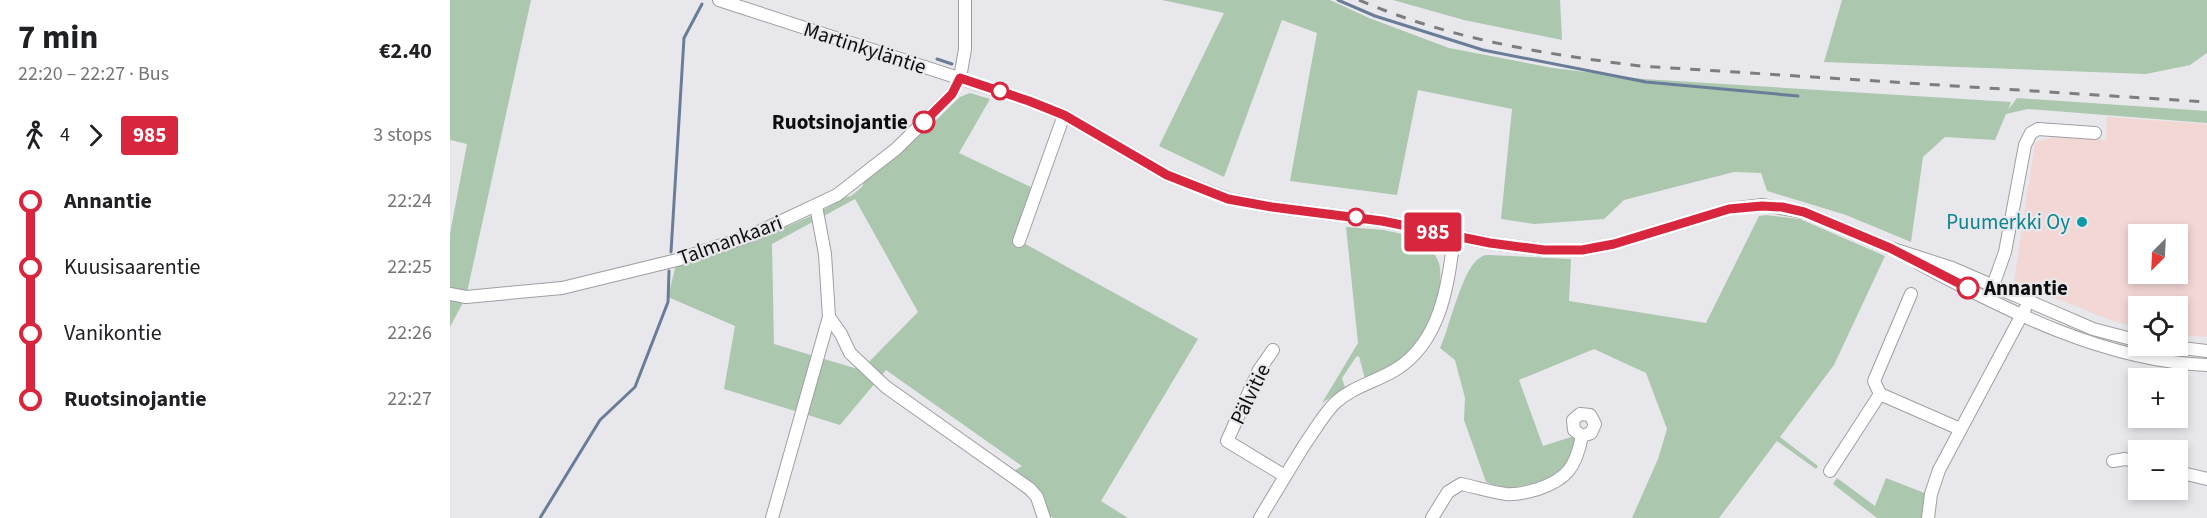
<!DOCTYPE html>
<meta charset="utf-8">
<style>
:root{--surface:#fff;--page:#f2f2f2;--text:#202124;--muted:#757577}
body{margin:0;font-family:"Source Sans 3",sans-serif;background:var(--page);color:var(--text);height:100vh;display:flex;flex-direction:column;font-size:22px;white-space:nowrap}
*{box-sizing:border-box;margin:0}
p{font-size:20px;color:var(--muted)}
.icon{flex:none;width:33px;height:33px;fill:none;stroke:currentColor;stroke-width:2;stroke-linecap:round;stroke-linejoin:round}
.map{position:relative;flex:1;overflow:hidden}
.drawer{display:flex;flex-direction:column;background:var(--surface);width:450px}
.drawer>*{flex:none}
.badge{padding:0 12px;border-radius:4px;font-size:21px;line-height:39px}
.needle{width:39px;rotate:204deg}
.fabs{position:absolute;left:1678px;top:224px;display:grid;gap:12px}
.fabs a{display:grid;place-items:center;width:60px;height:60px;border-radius:0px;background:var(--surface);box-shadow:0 3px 9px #0003;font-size:30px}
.map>.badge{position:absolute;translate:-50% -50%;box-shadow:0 0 0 3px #fff}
.legs{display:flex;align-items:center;gap:9px;height:66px;padding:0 18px;font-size:20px}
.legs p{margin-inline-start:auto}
.head{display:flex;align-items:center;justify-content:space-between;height:102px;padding:0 18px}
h1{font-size:33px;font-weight:700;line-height:45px}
ul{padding:0 18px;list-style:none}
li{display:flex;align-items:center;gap:21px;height:66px;font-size:22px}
li i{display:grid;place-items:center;width:9px;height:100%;margin:0 8px;background:currentColor}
li i::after{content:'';width:15px;height:15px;margin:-8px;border:4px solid;border-radius:50%;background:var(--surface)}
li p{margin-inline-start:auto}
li:first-child i{background:linear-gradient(#0000 50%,currentColor 0)}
li:last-child i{background:linear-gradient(currentColor 50%,#0000 0)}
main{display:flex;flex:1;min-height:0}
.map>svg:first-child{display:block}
</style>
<main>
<section class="drawer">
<div class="head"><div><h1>7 min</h1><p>22:20 – 22:27 · Bus</p></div><b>€2.40</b></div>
<div class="legs"><svg class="icon" aria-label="walk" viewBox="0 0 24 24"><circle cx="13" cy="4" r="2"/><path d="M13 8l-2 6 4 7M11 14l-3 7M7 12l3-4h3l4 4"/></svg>4<svg class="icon" aria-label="forward" viewBox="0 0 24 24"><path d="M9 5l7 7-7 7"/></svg><b class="badge" style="background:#d7263d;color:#fff">985</b><p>3 stops</p></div>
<ul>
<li><i style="color:#d7263d"></i><b>Annantie</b><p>22:24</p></li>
<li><i style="color:#d7263d"></i><span>Kuusisaarentie</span><p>22:25</p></li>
<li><i style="color:#d7263d"></i><span>Vanikontie</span><p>22:26</p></li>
<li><i style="color:#d7263d"></i><b>Ruotsinojantie</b><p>22:27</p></li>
</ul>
</section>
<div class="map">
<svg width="1757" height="518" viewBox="0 0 1757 518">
<rect width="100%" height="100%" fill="#e8e8ec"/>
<!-- commercial -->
<path fill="#f2d7d5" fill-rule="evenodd" d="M 1657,117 L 1757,124 L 1757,337 L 1728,335 L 1728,306 L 1689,306 L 1689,328 L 1660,320 L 1564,281 L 1585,142 L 1605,137 L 1656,140 ZM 1689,234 L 1728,234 L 1728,273 L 1689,273 Z"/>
<!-- green -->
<g fill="#abc7ad" fill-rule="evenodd">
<polygon points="0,0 81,0 16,297 0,327 0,234 17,144 0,140"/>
<polygon points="712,0 880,0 919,18 999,48 1103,68 1194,79 1561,102 1558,110 1567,98 1757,111 1757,123 1578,109 1556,114 1545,140 1495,137 1473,157 1461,242 1396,215 1317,191 1311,173 1284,172 1174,200 1154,219 1084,224 1051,219 1062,109 968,90 947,195 840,181 867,33 832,20 774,177 709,146 774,13"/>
<polygon points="943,0 1110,0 1112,40 1014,20"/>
<polygon points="1392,0 1757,0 1757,53 1740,65 1696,74 1374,62"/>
<path d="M 520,93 L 540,99 L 509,153 L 587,190 L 570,241 L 748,339 L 651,501 L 678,518 L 603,518 L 554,477 L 572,466 L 436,370 L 390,425 L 274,389 L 285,326 L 218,297 L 227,260 L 301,242 L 368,213 L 393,198 L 401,196 L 412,187 L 415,179 L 462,142 L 510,97 ZM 405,199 L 468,312 L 411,370 L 324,344 L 322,244 Z"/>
<path d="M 1316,215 L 1350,219 L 1435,256 L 1384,365 L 1330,437 L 1368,466 L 1366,469 L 1327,441 L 1269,518 L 1182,518 L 1208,459 L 1217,429 L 1196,373 L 1144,349 L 1069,380 L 1093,446 L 1124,436 L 1125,443 L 1119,462 L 1101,479 L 1057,489 L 1036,482 L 1014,420 L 1015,398 L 1005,360 L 990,348 C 1000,327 1012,267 1031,257 C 1034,255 1037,255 1040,255 L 1121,259 L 1119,301 L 1256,323 L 1309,216 Z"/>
<path d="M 896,227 L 934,230 L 974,239 C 979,246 986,255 989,263 C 995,285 981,330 966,346 C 952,361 933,370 915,379 L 909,356 L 906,357 L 892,378 L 895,388 L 872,403 L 908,343 Z"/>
<polygon points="1387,478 1425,506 1436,478 1477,494 1473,518 1427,518 1383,484"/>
</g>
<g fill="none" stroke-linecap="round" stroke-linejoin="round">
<!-- stream -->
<g stroke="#6a7d98" stroke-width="3">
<polyline points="888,0 925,16 1033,50 1196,82 1348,96"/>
<polyline points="487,59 502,64"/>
<polyline points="221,252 234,38 252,4"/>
<polyline points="90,518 150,420 185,387 218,302 219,271"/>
</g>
<defs>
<g id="minor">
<polyline points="269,0 579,101 614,115 717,175 779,199 822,207 932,221 1040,243 1094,250 1132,250 1164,244 1279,209 1312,205 1354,212 1440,248 1502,268 1643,329 1689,341"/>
<polyline points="569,241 614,115"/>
<path d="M 1468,263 C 1557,311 1655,361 1757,365"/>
<polyline points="0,294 16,297 112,288 227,260 302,235 387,195 446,149 502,94 510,78 515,49 515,0"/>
<polyline points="1540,294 1555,252 1575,145 1581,133 1588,129 1645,133"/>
<polyline points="379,317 391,334 400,353 436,387 580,489 587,497 594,518"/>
<polyline points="1707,345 1757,351"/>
<polyline points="823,350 809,370 777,441 835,476"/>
<polyline points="1430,394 1424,381 1461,294"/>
<polygon points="1130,414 1140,415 1145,424 1141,433 1132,436 1124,430 1123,420"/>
<polyline points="1663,461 1675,459 1689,462"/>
<polyline points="1380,471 1430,394 1510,429"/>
<polyline points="1728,472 1757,479"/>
<polyline points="322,518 379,317 375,254 366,206"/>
<path d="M 810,518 C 825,493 840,468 855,444 C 865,430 873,415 885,403 C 902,387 925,382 945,370 C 991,342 998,285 1004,237"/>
<path d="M 982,518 L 998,492 L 1011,484 C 1026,487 1041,492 1056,494 C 1067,495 1078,492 1088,489 C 1118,479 1126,466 1132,436"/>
<polyline points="1478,518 1481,494 1489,470 1575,309"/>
</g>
</defs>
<!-- minor casing -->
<use href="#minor" stroke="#9f9fa3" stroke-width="14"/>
<!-- minor -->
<use href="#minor" stroke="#fff" stroke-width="12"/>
<!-- rail -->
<path stroke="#7d7d80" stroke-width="3" stroke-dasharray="10 10" stroke-linecap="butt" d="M 909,0 C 999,39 1094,54 1190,66 L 1757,102"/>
</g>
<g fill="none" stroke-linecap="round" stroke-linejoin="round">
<defs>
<polyline id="line-1" points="474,122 502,94 510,78 579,101 614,115 717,175 778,199 822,207 932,221 1040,243 1094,250 1132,250 1164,244 1279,209 1312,206 1332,207 1354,212 1440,248 1518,288"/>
</defs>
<!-- line-1 casing -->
<use href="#line-1" stroke="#fff" stroke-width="14"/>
<!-- line-1 -->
<use href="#line-1" stroke="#d7263d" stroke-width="9"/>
</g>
<!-- markers -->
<g fill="#fff" stroke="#d7263d" stroke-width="3">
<circle cx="550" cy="91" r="8"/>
<circle cx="474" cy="122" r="10"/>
<circle cx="906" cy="217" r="8"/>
<circle cx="1518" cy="288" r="10"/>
</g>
<circle fill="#0f9aa8" stroke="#e8e8ec" stroke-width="2" cx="1632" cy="222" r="6"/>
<g text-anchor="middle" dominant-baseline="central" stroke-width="4.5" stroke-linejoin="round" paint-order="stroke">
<!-- street labels -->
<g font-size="21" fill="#0e0e0f" stroke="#e8e8ec">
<text transform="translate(415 48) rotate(18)">Martinkyläntie</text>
<text transform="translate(280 240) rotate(-20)">Talmankaari</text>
<text transform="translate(800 394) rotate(-64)">Pälvitie</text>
</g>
<!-- stop labels -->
<g font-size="21" font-weight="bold" fill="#0e0e0f" stroke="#e8e8ec" text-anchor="end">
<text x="458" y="122">Ruotsinojantie</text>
<text x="1534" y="288" text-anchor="start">Annantie</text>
</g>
<!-- culture labels -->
<g font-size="21" fill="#0d838f" stroke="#e8e8ec" text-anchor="end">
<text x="1620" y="222">Puumerkki Oy</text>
</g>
</g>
</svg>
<div class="fabs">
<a><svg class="needle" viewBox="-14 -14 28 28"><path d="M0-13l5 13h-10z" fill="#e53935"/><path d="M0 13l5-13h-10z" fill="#757577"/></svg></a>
<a><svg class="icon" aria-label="locate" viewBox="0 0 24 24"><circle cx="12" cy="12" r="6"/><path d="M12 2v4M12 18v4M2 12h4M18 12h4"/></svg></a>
<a>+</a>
<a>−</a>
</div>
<b class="badge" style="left:983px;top:232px;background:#d7263d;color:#fff">985</b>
</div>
</main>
